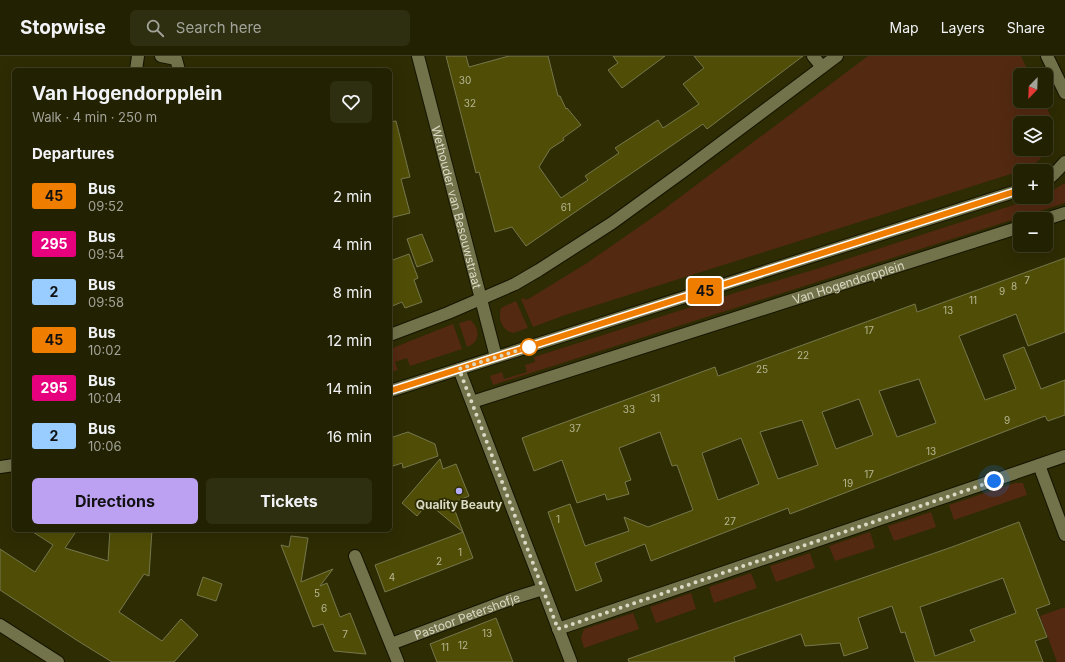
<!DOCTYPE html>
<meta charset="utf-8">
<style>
:root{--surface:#222102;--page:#2e2e11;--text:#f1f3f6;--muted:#a2a399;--line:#3f3e24;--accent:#bca0f2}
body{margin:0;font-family:Inter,sans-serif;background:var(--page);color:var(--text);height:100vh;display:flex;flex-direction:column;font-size:15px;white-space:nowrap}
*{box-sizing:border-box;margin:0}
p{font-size:13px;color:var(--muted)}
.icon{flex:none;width:22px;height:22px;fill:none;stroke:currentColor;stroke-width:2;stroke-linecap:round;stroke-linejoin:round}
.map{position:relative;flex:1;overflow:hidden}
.side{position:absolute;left:12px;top:12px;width:380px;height:464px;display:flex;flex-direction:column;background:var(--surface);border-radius:6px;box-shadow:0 4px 16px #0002,0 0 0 1px var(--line)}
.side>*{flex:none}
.badge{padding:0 8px;border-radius:3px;font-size:14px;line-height:26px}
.needle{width:26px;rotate:203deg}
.fabs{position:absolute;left:1013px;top:12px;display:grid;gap:8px}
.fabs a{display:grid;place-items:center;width:40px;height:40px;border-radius:6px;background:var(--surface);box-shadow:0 4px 16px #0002,0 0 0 1px var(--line);font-size:20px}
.you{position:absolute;width:20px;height:20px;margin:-10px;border:3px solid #fff;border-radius:50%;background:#1a73e8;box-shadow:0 0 0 6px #1a73e833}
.map>.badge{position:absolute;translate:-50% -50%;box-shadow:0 0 0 2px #fff}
h2{padding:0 20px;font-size:15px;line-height:36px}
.round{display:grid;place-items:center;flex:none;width:42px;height:42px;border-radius:6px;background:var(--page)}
.headline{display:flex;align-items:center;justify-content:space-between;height:68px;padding:0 20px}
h1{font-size:19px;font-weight:700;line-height:30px}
.action{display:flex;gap:8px;margin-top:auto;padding:8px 20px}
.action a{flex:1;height:46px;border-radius:6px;background:var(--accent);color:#111;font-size:16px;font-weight:700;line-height:46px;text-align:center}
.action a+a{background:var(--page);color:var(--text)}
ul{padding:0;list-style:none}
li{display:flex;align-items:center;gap:12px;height:48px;padding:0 20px}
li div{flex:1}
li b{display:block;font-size:15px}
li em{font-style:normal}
li .badge{min-width:44px;font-weight:700;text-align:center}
header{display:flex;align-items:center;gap:24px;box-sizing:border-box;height:56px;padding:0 20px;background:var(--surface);border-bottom:1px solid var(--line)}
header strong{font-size:19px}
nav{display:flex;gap:22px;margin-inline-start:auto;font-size:14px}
.search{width:280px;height:36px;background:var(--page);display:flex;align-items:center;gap:10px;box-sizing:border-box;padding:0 14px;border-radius:6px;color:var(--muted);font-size:15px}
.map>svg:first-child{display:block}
</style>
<header>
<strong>Stopwise</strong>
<div class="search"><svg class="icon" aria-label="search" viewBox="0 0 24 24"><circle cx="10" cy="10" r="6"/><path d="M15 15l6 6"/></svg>Search here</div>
<nav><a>Map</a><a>Layers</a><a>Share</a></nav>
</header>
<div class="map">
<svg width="1065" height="606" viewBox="0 0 1065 606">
<rect width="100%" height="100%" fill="#2d2c03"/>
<!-- green -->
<g fill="#532911" fill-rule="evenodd">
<path d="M 868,0 L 1021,0 L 1030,19 L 1020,19 L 1020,45 L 1043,45 C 1047,53 1052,60 1053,69 C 1056,88 1042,104 1027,113 L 565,259 L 533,271 L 521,243 L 524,242 L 525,244 L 530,242 L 587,207 L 659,157 ZM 1020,67 L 1046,67 L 1046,93 L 1020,93 Z"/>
<polygon points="1065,127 1065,147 493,329 490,320 502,316 504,323 527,316 525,309 535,306 534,301 738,236 813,214 1038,141 1046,141 1046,138"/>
<path d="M 516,245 L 528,272 L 513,277 C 501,274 498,262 501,252 Z"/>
<path d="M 470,264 C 480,272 481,286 467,291 L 459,267 Z"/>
<polygon points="453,268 462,293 410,310 407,302 395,306 398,314 390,316 390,293"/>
<polygon points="1015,427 1023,427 1027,439 954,464 949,449"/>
<polygon points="931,456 936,471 894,485 888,470"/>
<polygon points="870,476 875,492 835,505 829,490"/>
<polygon points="810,497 815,512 776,526 770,510"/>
<polygon points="751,517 757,532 714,547 709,531"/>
<polygon points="691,537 696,553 656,567 650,551"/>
<polygon points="1065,551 1065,606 1057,606 1040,560"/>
<polygon points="633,557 639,573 584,592 581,582 584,573"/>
</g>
<!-- building -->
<g fill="#504e06" stroke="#77774e" fill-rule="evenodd">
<polygon points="446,0 466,0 469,11 509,0 548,0 558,40 560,40 566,53 567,52 581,69 563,82 564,84 550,93 539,111 561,142 588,124 585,120 619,97 615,92 658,64 663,72 699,48 683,28 704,12 694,0 803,0 707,73 703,68 526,190 512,171 495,176 479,116 476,117"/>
<polygon points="613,0 665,0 622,32 608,14 618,7"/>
<polygon points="396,65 410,121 401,123 410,157 390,162 390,66"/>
<polygon points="422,178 433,205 417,211 407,183"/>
<polygon points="409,198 418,222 414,224 422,246 405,252 402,246 390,251 390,205"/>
<path d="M 1065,202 L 1065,276 L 1028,290 L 1016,258 L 959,280 L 985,344 L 1016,333 L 1003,299 L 1024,291 L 1041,333 L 1065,324 L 1065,359 L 1048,365 L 1045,360 L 790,458 L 788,452 L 651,505 L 645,488 L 595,507 L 602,525 L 576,535 L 548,456 L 570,448 L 585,490 L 629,475 L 624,461 L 648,471 L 693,454 L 677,409 L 672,410 L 660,376 L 619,392 L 631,424 L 625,426 L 629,438 L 607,444 L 605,438 L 577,447 L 562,404 L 534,415 L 522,382 L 715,311 L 718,320 L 915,248 L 917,256 ZM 919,323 L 936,367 L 897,381 L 879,335 ZM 859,343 L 873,379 L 836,393 L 822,356 ZM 802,364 L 818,409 L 778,423 L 760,376 ZM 741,382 L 759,428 L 718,444 L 702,397 Z"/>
<polygon points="408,376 435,388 438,400 403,412 402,407 390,411 390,382"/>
<polygon points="440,403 443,413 456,408 469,440 452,447 473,502 385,536 375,509 463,476 428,447 417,460 402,447"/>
<path d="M 1019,466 L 1050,548 L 1036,553 L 1047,581 L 1035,585 L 1043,606 L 915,606 L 905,576 L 901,577 L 892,550 L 858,562 L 868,592 L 844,600 L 840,587 L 805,590 L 801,578 L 734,601 L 735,606 L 629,606 L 628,603 L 952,491 ZM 1003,522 L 1016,557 L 970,574 L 975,585 L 935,600 L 920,551 Z"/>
<polygon points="30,474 77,474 65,492 108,505 110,474 152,474 149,520 144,518 119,556 162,585 181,563 198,579 174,606 112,606 78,585 0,534 0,493 35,516 53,489"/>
<polygon points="291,480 308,482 301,526 333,513 320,530 327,527 340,561 350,557 366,598 334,595 323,568 313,571 281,489 289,491"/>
<polygon points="203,521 222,528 216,545 197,539"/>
<polygon points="496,562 513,606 437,606 430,588"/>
</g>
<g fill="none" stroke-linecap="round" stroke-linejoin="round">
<defs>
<g id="street">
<polyline points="161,0 176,3 179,14"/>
<path id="s1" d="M 418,0 L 496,301"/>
<polyline points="813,0 822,11"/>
<polyline points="136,14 138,0"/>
<polyline points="1046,163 1065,157"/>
<polyline points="390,279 448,257 515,228 539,214 612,167 685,114 837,0"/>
<polyline points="459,313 571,606"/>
<path id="s2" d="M 472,346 L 1020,171"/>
<polyline points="1039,409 1065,479"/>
<polyline points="355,500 398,606"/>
<polyline points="0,569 58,606"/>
<polyline points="558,573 1065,400"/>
<path id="s3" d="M 391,588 L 511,543 L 543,533"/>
</g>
<g id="secondary">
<polyline points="1047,0 1065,37"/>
<polyline points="1046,125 1055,117 1065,106"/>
<polyline points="390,335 1020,134"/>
<polyline points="0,411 14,409"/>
</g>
</defs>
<!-- street casing -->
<use href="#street" stroke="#151400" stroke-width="14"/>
<!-- secondary casing -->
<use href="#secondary" stroke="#151400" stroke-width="14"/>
<!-- street -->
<use href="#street" stroke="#73734b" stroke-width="12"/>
<!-- secondary -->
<use href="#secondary" stroke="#73734b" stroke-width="12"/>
</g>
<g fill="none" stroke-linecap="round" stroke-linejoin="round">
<defs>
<polyline id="line" points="390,335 1020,134"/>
</defs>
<!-- line casing -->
<use href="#line" stroke="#fff" stroke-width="9"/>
<!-- line -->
<use href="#line" stroke="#ef7d00" stroke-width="6"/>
<!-- walk -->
<polyline stroke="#d9d9c4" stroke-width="4" stroke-dasharray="0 7.2" points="529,291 459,313 558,573 994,425"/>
</g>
<!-- markers -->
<circle fill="#fff" stroke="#ef7d00" stroke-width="2" cx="529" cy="291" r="8"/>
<circle fill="#b4acf9" stroke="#2d2c03" stroke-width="1.5" cx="459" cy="435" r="4"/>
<g text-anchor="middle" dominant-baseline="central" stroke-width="3.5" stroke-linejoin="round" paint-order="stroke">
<!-- number labels -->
<g font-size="10" fill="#b7b694">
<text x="465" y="24">30</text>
<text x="470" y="47">32</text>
<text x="566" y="151">61</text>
<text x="1027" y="224">7</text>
<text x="1014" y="230">8</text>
<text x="1002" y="235">9</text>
<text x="973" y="244">11</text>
<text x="948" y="254">13</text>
<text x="869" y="274">17</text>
<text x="803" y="299">22</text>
<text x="762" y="313">25</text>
<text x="655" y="342">31</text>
<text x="629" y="353">33</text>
<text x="1007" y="364">9</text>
<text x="575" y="372">37</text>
<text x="931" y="395">13</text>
<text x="869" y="418">17</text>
<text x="848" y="427">19</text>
<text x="558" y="463">1</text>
<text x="730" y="465">27</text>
<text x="460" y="496">1</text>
<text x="439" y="505">2</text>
<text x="392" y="521">4</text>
<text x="317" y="537">5</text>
<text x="324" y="552">6</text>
<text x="487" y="577">13</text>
<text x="345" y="578">7</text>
<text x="463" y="589">12</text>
<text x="445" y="591">11</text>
</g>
<!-- street labels -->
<g font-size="12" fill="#d9d9c4" stroke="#2d2c03">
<text stroke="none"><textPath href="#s1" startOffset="156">Wethouder van Besouwstraat</textPath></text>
<text stroke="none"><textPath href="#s2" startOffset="395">Van Hogendorpplein</textPath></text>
<text stroke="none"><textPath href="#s3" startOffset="81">Pastoor Petershofje</textPath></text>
</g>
<!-- poi labels -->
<g font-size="12" font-weight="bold" fill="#d9d9c4" stroke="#2d2c03">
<text x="459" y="448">Quality Beauty</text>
</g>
</g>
</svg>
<div class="fabs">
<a><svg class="needle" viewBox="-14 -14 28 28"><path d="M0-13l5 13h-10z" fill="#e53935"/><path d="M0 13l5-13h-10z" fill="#a2a399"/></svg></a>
<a><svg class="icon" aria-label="layers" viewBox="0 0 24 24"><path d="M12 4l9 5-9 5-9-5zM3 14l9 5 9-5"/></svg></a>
<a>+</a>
<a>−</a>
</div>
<div class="you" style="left:994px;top:425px"></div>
<b class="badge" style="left:705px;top:235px;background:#ef7d00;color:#111">45</b>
<section class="side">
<div class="headline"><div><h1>Van Hogendorpplein</h1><p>Walk · 4 min · 250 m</p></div><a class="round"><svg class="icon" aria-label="heart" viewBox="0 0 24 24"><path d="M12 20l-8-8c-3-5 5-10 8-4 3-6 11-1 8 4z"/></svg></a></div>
<h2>Departures</h2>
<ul>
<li><span class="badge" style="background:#ef7d00;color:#111">45</span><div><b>Bus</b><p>09:52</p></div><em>2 min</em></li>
<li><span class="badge" style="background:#e6007e;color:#fff">295</span><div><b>Bus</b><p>09:54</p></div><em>4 min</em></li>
<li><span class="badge" style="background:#9cf;color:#111">2</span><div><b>Bus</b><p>09:58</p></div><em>8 min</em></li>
<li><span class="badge" style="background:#ef7d00;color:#111">45</span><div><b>Bus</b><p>10:02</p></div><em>12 min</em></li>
<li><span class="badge" style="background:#e6007e;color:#fff">295</span><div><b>Bus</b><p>10:04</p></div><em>14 min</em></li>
<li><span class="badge" style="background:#9cf;color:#111">2</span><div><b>Bus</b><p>10:06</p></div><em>16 min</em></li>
</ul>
<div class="action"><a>Directions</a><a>Tickets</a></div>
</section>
</div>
